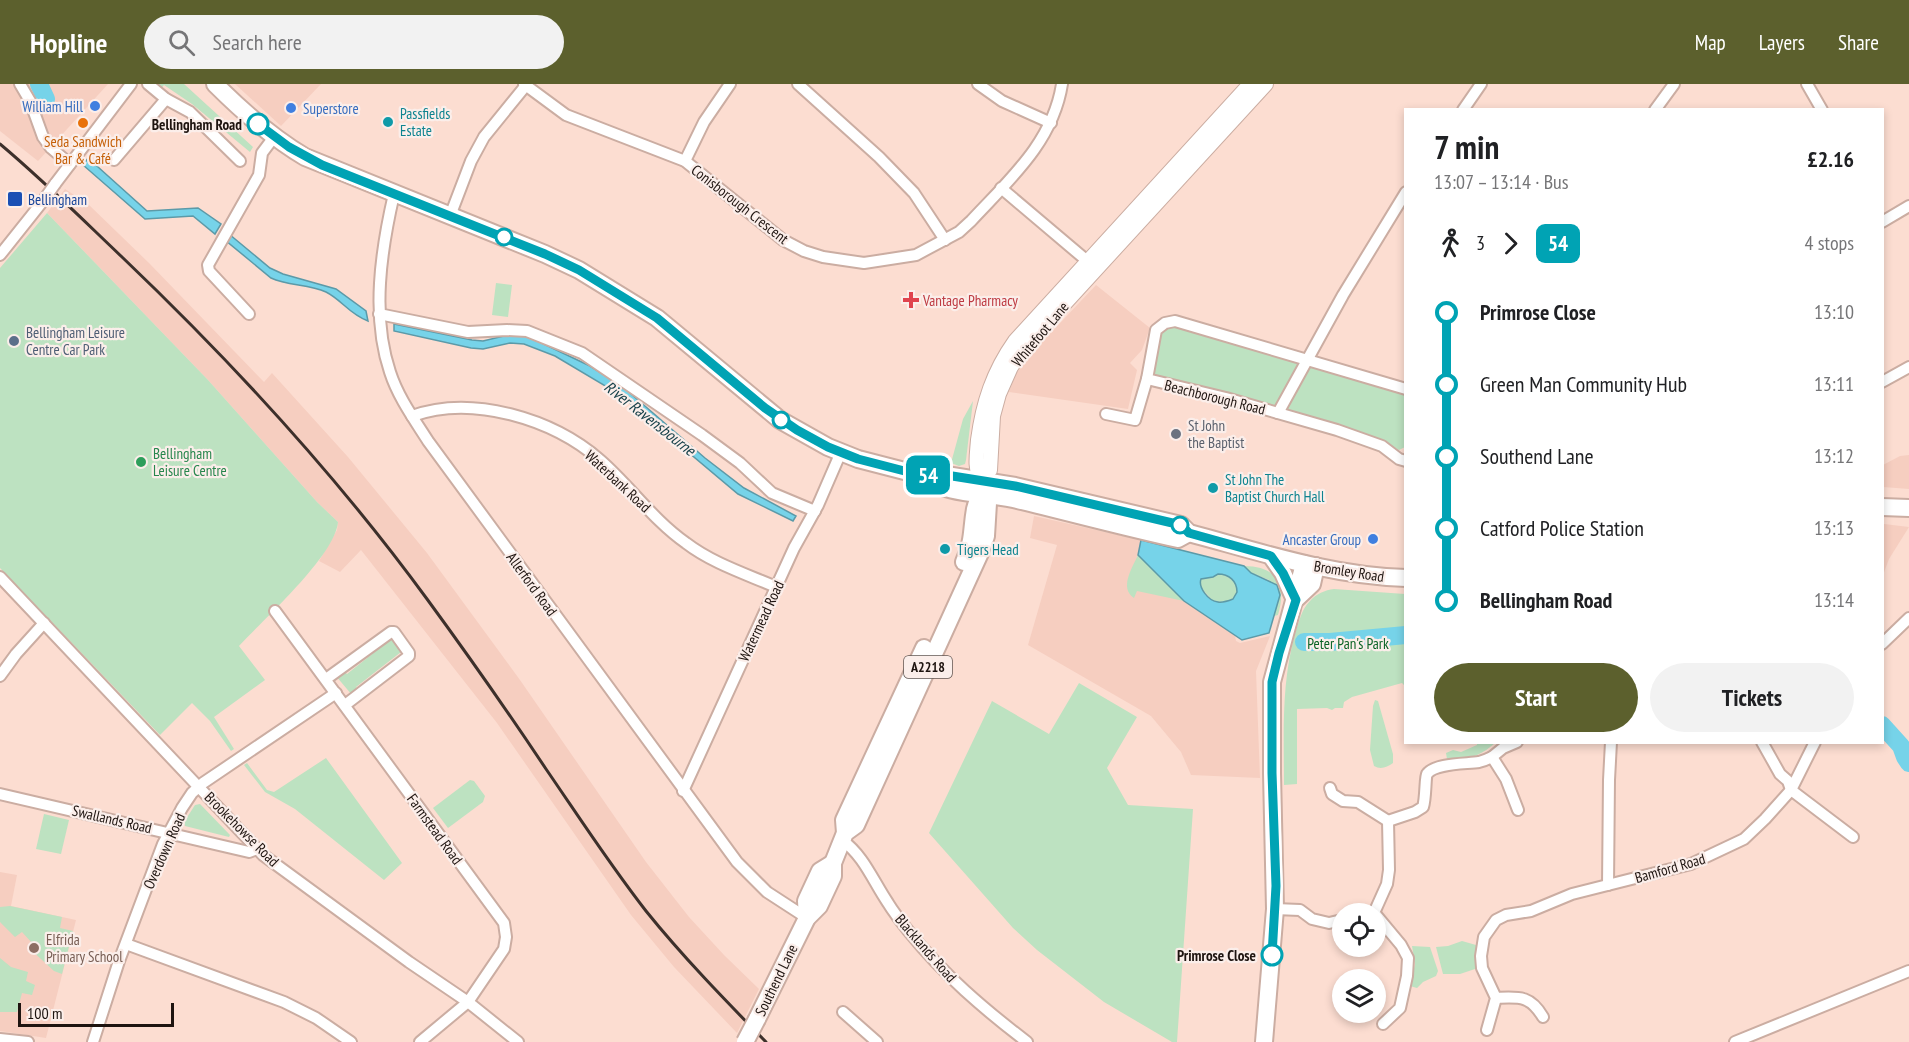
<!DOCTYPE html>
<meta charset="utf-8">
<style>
:root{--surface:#fff;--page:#f2f2f2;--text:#202124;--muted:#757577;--accent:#5c602d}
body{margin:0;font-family:"PT Sans Narrow",sans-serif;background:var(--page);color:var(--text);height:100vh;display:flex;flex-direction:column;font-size:22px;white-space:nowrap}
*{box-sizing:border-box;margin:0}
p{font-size:20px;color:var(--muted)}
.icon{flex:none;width:33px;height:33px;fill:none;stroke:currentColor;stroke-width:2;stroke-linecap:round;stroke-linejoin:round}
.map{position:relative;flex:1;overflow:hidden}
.drawer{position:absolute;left:1404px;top:24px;width:480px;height:636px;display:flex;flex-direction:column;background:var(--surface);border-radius:0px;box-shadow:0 3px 9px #0003}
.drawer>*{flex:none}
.badge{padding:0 12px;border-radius:9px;font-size:21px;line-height:39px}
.controls{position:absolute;left:1332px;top:819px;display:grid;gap:12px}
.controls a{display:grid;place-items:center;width:54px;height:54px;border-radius:50%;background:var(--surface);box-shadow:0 3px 9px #0003;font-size:30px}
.scale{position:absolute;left:18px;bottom:15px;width:156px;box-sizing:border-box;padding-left:6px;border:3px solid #1e1410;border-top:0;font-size:16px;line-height:21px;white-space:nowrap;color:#1e1410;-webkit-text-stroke:4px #fbeeea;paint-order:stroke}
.map>.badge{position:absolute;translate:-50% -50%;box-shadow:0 0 0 3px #fff}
.legs{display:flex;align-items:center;gap:9px;height:66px;padding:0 30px;font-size:20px}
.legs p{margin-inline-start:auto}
.summary{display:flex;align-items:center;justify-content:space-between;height:102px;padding:0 30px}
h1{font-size:33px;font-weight:700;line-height:45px}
.action{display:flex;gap:12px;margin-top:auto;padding:12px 30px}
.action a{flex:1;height:69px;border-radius:36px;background:var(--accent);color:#fff;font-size:24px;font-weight:700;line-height:69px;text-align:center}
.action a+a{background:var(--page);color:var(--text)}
ul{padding:0 30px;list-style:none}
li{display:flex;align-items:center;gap:21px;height:72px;font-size:22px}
li i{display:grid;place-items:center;width:9px;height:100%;margin:0 8px;background:currentColor}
li i::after{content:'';width:15px;height:15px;margin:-8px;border:4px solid;border-radius:50%;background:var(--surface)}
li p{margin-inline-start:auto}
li:first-child i{background:linear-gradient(#0000 50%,currentColor 0)}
li:last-child i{background:linear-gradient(currentColor 50%,#0000 0)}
header{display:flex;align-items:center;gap:36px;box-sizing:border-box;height:84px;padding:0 30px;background:var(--accent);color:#fff}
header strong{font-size:28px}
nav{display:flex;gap:33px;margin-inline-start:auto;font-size:21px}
.search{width:420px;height:54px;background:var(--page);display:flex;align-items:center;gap:15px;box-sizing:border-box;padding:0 21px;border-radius:33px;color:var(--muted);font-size:22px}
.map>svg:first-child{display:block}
</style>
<header>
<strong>Hopline</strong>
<div class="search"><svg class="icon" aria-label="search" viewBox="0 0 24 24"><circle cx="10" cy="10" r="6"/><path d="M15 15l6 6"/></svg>Search here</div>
<nav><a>Map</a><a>Layers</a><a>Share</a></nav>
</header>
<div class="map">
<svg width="1909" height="958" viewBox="0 0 1909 958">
<rect width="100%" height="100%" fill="#fcddd1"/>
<!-- built -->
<g fill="#f6cec0">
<polygon points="0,0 108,0 38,77 0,47"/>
<polygon points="235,0 321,0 281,42"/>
<polygon points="65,105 88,120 149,179 264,298 272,289 348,373 427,469 520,596 646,778 689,833 724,871 759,905 737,949 674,883 631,831 497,639 361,466 340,488 319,477 337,446 338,438 317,418 208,296 47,129"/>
<polygon points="1096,201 1150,244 1142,266 1130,279 1137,286 1128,325 1009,308 1016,290 1028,273"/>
<polygon points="1909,371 1909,405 1883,403 1883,381 1900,372"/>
<polygon points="1034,432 1141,456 1138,471 1184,517 1235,552 1236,557 1240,559 1270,552 1256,587 1260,694 1191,691 1181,668 1151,632 1028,561 1057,461 1030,454"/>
<polygon points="1884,440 1909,443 1889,475 1883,491"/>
<polygon points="0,788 17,791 11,822 76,836 46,954 0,947"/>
</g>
<!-- green -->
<g fill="#bde2c1">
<polygon points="152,0 184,0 253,63 250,68 192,20 164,1 159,7"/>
<path d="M 47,129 L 208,296 L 317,418 L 338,438 C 335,472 263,536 239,562 L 265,596 L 214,633 L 234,665 L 231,667 L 210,637 L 192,619 L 160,651 L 0,484 L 0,184 Z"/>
<polygon points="496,199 512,201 508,233 492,231"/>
<polygon points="1172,241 1405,309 1405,363 1399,366 1387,359 1294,329 1152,292 1160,249 1163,245"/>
<polygon points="973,317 966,376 965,380 959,382 951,379 963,335"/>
<path d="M 1138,471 L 1184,517 L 1137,507 L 1134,514 C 1119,504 1132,484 1138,471 Z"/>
<path d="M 1244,482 C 1277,482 1287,501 1278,531 L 1274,532 L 1280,511 L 1269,496 L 1251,489 Z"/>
<path d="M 1218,490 C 1229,491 1237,497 1237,508 C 1234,518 1222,520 1213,517 L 1201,504 L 1201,495 Z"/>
<path d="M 1334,505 L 1405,510 L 1405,602 L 1402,599 L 1352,613 L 1344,618 L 1343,624 L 1335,624 L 1332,626 L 1327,624 L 1297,625 L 1297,700 L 1284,701 C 1284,650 1281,600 1295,550 C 1299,538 1301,526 1310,517 C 1316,510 1325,506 1334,505 Z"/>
<polygon points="391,555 401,568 356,603 358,607 352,611 336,592 343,586 347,590"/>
<polygon points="1079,599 1137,633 1107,684 1128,721 1193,725 1177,958 1172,958 1104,918 1037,866 1013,844 929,749 992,617 1049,650"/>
<path d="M 1375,616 L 1378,617 L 1393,670 L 1393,679 C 1387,683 1381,686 1374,682 L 1370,666 L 1373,622 Z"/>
<path d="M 1477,659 L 1495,659 C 1482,671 1465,678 1447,675 L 1446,669 L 1453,666 L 1461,668 L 1477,661 Z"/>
<polygon points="326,674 402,779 384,796 295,725 265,708 244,681 247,679 267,706 274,708"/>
<polygon points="470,696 474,697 485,712 483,718 448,744 433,724"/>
<polygon points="200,720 230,751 229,753 185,742 184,738 195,721"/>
<polygon points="44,730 69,736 61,770 36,765"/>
<polygon points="10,822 62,833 60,844 73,847 62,890 54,887 29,864 33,860 22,848 15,853 0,838 0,823"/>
<polygon points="1462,857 1476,861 1478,884 1460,890 1443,890 1436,863 1448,862"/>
<polygon points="1412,862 1430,863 1438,887 1436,892 1423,898 1417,904 1410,902 1415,880"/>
<polygon points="0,874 11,883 28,888 26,897 35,901 32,911 22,909 17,928 0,928"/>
</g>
<!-- water -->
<g fill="#76d3e9" stroke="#5c9aa8" stroke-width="1.5" fill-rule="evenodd">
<polygon points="88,74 147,127 198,124 221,140 215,150 193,132 145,135 83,81"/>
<path d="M 229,150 L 270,184 L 283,190 L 336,205 L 366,227 L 368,237 C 349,230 342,216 326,208 C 308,200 288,202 271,194 L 225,156 Z"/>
<polygon points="394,240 472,256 483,257 508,251 527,252 590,282 623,303 705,374 744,404 796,432 793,437 738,410 619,310 555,272 524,260 510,259 483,265 471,264 394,247"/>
<path d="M 1141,456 L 1244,482 L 1251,489 L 1277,501 L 1280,511 L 1269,549 L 1242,556 L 1184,517 L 1138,471 ZM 1218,490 C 1229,490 1237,497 1237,508 L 1233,515 C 1228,517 1223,519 1218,518 C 1208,517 1198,503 1201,495 L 1213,493 Z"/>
</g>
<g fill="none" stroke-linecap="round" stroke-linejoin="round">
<!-- river -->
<g stroke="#76d3e9" stroke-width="18">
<polyline points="39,0 46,15"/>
<polyline points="1304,558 1330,558 1406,551"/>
<polyline points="1882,641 1901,662 1905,673 1909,679"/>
</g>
<defs>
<g id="minor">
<polyline points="20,0 30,17 43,53 51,64 70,80"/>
<polyline points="148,0 166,15 190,28 240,77"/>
<path d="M 524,0 L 566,31 L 685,77 L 783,156 L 804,167 L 823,173 L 864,179 L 916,171 L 959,148 L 971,137 C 1009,96 1053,58 1062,0"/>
<polyline points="798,0 879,73 914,109 945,156"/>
<polyline points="978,0 1002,17 1051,39"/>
<polyline points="1807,0 1822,26"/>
<polyline points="1463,26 1481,0"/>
<polyline points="1655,26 1674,0"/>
<polyline points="114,76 166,15"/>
<polyline points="685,77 704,38 730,0"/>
<polyline points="55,100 131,0"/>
<polyline points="1001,104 1092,181"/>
<path d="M 394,110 C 381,166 371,232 390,288 C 398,313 414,335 428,357 L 737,778 L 767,808 L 807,834"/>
<polyline points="450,132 471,77 484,53 527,0"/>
<polyline points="1882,138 1909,122"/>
<polyline points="0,171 43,117"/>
<polyline points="249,230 209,187 208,181 259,91 262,69 274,53"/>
<polyline points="379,230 468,248 507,246 527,247 582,269 702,351 740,379 772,409 815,427"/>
<polyline points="1882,298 1909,283"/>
<polyline points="1406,305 1175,237 1165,239 1156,246 1147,295 1226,314 1337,346 1382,362 1399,375 1406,377"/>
<polyline points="1278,329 1343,211 1406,108"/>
<polyline points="1106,330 1135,336 1147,295"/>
<path d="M 412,332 C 472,310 553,335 600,376 C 630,402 653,436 686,459 C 712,479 746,490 776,503"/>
<polyline points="0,493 263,771 409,878 468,918 518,958"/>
<polyline points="275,527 504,839 506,853 504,865 468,918 420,958"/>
<polyline points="1882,560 1909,534"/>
<polyline points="0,592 16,570 44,539"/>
<polyline points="326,595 391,548 394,548 409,569 409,572 345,621"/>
<polyline points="1762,658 1780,690 1788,697 1791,706"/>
<polyline points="1492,673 1503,664 1517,658"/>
<polyline points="1330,704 1332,710 1343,717 1358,718 1388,737"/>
<polyline points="1791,706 1853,753"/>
<polyline points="683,707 794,464 818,421 841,368"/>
<polyline points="0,710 249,768 257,765"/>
<path d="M 842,756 C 864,772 873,797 888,819 C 894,829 902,839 910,849 C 944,891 984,925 1027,958"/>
<polyline points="1608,801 1609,696 1611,658"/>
<polyline points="1275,825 1300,826 1312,835 1329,839 1342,836"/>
<path d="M 1374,829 L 1387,800 L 1389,786 L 1388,737 L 1415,728 L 1423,723 C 1426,714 1425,693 1427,690 C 1435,679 1466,680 1479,678 C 1483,677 1488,675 1492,673 L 1506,695 L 1518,726"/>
<polyline points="1376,831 1401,861 1408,874 1407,892 1400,924 1383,940"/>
<polyline points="126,860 284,918 316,934 351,958"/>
<path d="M 1496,914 C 1519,913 1530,911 1543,933"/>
<polyline points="843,928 877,958"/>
<polyline points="1487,946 1496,914 1482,884 1481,872 1484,853 1496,836 1506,831 1531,827 1572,810 1691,780 1744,755 1765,735 1791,706 1815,658"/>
<polyline points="0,955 28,958"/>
<polyline points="93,958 119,877 163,760 182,724 192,709 203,699 336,609"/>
<polyline points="1735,958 1909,887"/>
</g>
<path id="tertiary" d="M 1250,0 L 1015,257 C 993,288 983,319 978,356 C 977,371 974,383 981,396 L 990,386 L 993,332 L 999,310 L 1011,283 L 1024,264 L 1266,0"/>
<g id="primary">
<path d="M 215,0 C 243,28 271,53 305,73 L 545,170 L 579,186 L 657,234 L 780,336 L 828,363 L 858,375 L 920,391 L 946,391 L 1015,402 L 1181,441 L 1189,449 C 1260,468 1331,492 1406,494"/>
<path d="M 921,392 C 949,412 981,408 1013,415 C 1068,428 1123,443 1178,455 L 1189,449"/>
<polyline points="1882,423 1909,424"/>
<polyline points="1271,472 1283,489 1295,516"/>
<path d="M 964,478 C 974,455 971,447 975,425 C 977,415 982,415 981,402"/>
<polyline points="1295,516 1312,500 1316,482"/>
<polyline points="845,749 844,736 924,564"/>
<polyline points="807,834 806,817 820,787 833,779"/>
<polyline points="757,935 807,834 819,822 833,792 833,779 845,749 856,741 980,469 986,452 988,419 982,412"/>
<polyline points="1264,958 1275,825 1272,689 1272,598 1304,480"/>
</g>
</defs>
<!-- minor casing -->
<use href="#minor" stroke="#cbada2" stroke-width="14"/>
<!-- tertiary casing -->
<use href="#tertiary" stroke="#cbada2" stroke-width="16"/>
<!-- primary casing -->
<use href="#primary" stroke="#cbada2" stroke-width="20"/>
<!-- minor -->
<use href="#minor" stroke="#fff" stroke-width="10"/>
<!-- tertiary -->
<use href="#tertiary" stroke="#fff" stroke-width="14"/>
<!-- primary -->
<use href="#primary" stroke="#fff" stroke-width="16"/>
<!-- rail -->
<path stroke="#3d302b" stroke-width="3" d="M 0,60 C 43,96 82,135 122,173 C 232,278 337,392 427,515 C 468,571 508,628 546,685 C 579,733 610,781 646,827 C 683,873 725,916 766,958"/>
<defs>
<polyline id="minor-bridge" points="43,117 55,100"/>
<polyline id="primary-bridge" points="745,958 757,935"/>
</defs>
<!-- minor-bridge casing -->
<use href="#minor-bridge" stroke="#cbada2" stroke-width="14" stroke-linecap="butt"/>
<!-- primary-bridge casing -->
<use href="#primary-bridge" stroke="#cbada2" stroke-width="20" stroke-linecap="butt"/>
<!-- minor-bridge -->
<use href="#minor-bridge" stroke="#fff" stroke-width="10"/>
<!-- primary-bridge -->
<use href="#primary-bridge" stroke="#fff" stroke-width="16"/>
</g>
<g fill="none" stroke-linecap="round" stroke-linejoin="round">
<defs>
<polyline id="line-1" points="258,40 289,63 322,81 545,170 579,186 657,234 765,324 797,346 828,363 858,375 920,391 946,391 1015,402 1181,441 1189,449 1271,472 1283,489 1296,516 1279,569 1272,598 1272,689 1276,802 1272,871"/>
</defs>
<!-- line-1 casing -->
<use href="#line-1" stroke="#fff" stroke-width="14"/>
<!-- line-1 -->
<use href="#line-1" stroke="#00a3b4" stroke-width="9"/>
</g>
<!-- markers -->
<g fill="#3f7fe0" stroke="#fbeeea" stroke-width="2">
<circle cx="95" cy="22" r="6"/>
<circle cx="291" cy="24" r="6"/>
<circle cx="1373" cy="455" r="6"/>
</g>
<g fill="#0f9aa8" stroke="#fbeeea" stroke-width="2">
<circle cx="388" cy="38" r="6"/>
<circle cx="1213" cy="404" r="6"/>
<circle cx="945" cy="465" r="6"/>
</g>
<circle fill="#e8710a" stroke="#fbeeea" stroke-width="2" cx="83" cy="39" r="6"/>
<g fill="#fff" stroke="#00a3b4" stroke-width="3">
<circle cx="258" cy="40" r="10"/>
<circle cx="504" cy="153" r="8"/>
<circle cx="781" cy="336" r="8"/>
<circle cx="1180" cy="441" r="8"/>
<circle cx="1272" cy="871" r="10"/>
</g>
<rect fill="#1a4fb4" stroke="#fbeeea" stroke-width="2" x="7" y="107" width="16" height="16" rx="3"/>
<path fill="#e0444e" stroke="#fbeeea" stroke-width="2" d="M908 207h6v6h6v6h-6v6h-6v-6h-6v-6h6z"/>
<circle fill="#5c6f8a" stroke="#fbeeea" stroke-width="2" cx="14" cy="257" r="6"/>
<circle fill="#6b7280" stroke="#fbeeea" stroke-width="2" cx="1176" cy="350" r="6"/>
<circle fill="#2e9e5b" stroke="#fbeeea" stroke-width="2" cx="141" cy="378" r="6"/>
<circle fill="#8d6e63" stroke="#fbeeea" stroke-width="2" cx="34" cy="864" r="6"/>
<g text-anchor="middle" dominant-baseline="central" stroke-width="4.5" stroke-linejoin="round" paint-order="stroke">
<!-- shield labels -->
<rect fill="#fbeeea" stroke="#605551" stroke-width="1.5" x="904" y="572" width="48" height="22" rx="4.5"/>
<g font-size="14" font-weight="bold" fill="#1e1410">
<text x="928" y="583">A2218</text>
</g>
<!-- shop labels -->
<g font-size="15" fill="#366cbe" stroke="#fbeeea" text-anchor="end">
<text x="83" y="22">William Hill</text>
<text x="303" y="24" text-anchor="start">Superstore</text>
<text x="1361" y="455">Ancaster Group</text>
</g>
<!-- culture labels -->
<g font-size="15" fill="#0d838f" stroke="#fbeeea" text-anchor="start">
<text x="400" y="29">Passfields<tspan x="400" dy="17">Estate</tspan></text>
<text x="1225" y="395">St John The<tspan x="1225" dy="17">Baptist Church Hall</tspan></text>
<text x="957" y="465">Tigers Head</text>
</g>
<!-- stop labels -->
<g font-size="15" font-weight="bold" fill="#1e1410" stroke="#fbeeea" text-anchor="end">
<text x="242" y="40">Bellingham Road</text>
<text x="1256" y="871">Primrose Close</text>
</g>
<!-- food labels -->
<g font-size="15" fill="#c56008" stroke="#fbeeea">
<text x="83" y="57">Seda Sandwich<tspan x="83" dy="17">Bar &amp; Café</tspan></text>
</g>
<!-- transit labels -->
<g font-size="15" fill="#164399" stroke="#fbeeea" text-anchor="start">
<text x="28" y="115">Bellingham</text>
</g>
<!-- street labels -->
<g font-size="15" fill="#1e1410" stroke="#fbeeea">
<text transform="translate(740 120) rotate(38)">Conisborough Crescent</text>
<text transform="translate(1040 250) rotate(-50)">Whitefoot Lane</text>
<text transform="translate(1215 313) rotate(14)">Beachborough Road</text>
<text transform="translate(618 397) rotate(43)">Waterbank Road</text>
<text transform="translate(1349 487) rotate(9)">Bromley Road</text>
<text transform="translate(532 500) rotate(54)">Allerford Road</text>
<text transform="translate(761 537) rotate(-65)">Watermead Road</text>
<text transform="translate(112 735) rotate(13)">Swallands Road</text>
<text transform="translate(242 745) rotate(45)">Brookehowse Road</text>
<text transform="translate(435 745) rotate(54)">Farmstead Road</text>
<text transform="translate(164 767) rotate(-66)">Overdown Road</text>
<text transform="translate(1670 784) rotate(-16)">Bamford Road</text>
<text transform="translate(926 864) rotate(49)">Blacklands Road</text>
<text transform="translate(776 896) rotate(-64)">Southend Lane</text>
</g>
<!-- health labels -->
<g font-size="15" fill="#be3a42" stroke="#fbeeea" text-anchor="start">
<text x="923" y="216">Vantage Pharmacy</text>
</g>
<!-- service labels -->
<g font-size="15" fill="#4e5e75" stroke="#fbeeea" text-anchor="start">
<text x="26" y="248">Bellingham Leisure<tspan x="26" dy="17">Centre Car Park</tspan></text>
</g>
<!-- worship labels -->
<g font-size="15" fill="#5b616d" stroke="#fbeeea" text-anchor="start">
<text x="1188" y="341">St John<tspan x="1188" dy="17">the Baptist</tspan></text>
</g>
<!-- leisure labels -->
<g font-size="15" fill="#27864d" stroke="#fbeeea" text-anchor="start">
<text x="153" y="369">Bellingham<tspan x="153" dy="17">Leisure Centre</tspan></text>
</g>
<!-- park labels -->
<g font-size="15" fill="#0b6426" stroke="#fbeeea">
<text x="1348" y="559">Peter Pan's Park</text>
</g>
<!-- education labels -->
<g font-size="15" fill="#785e54" stroke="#fbeeea" text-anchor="start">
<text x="46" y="855">Elfrida<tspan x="46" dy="17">Primary School</tspan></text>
</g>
<!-- water labels -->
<g font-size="16" font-style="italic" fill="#133e47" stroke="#fbeeea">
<text transform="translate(650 334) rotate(38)">River Ravensbourne</text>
</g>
</g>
</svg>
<div class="controls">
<a><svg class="icon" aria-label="locate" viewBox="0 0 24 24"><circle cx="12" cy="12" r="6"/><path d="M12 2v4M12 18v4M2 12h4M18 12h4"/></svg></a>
<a><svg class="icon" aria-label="layers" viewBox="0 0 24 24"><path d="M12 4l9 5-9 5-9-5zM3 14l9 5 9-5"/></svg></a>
</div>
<div class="scale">100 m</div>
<b class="badge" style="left:928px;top:391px;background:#00a3b4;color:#fff">54</b>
<section class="drawer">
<div class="summary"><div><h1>7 min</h1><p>13:07 – 13:14 · Bus</p></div><b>£2.16</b></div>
<div class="legs"><svg class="icon" aria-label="walk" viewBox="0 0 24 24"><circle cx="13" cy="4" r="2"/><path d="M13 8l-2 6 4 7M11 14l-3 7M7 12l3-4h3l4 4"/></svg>3<svg class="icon" aria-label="forward" viewBox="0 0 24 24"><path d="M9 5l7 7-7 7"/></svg><b class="badge" style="background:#00a3b4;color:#fff">54</b><p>4 stops</p></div>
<ul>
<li><i style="color:#00a3b4"></i><b>Primrose Close</b><p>13:10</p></li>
<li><i style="color:#00a3b4"></i><span>Green Man Community Hub</span><p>13:11</p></li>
<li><i style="color:#00a3b4"></i><span>Southend Lane</span><p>13:12</p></li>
<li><i style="color:#00a3b4"></i><span>Catford Police Station</span><p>13:13</p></li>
<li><i style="color:#00a3b4"></i><b>Bellingham Road</b><p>13:14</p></li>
</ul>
<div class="action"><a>Start</a><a>Tickets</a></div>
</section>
</div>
